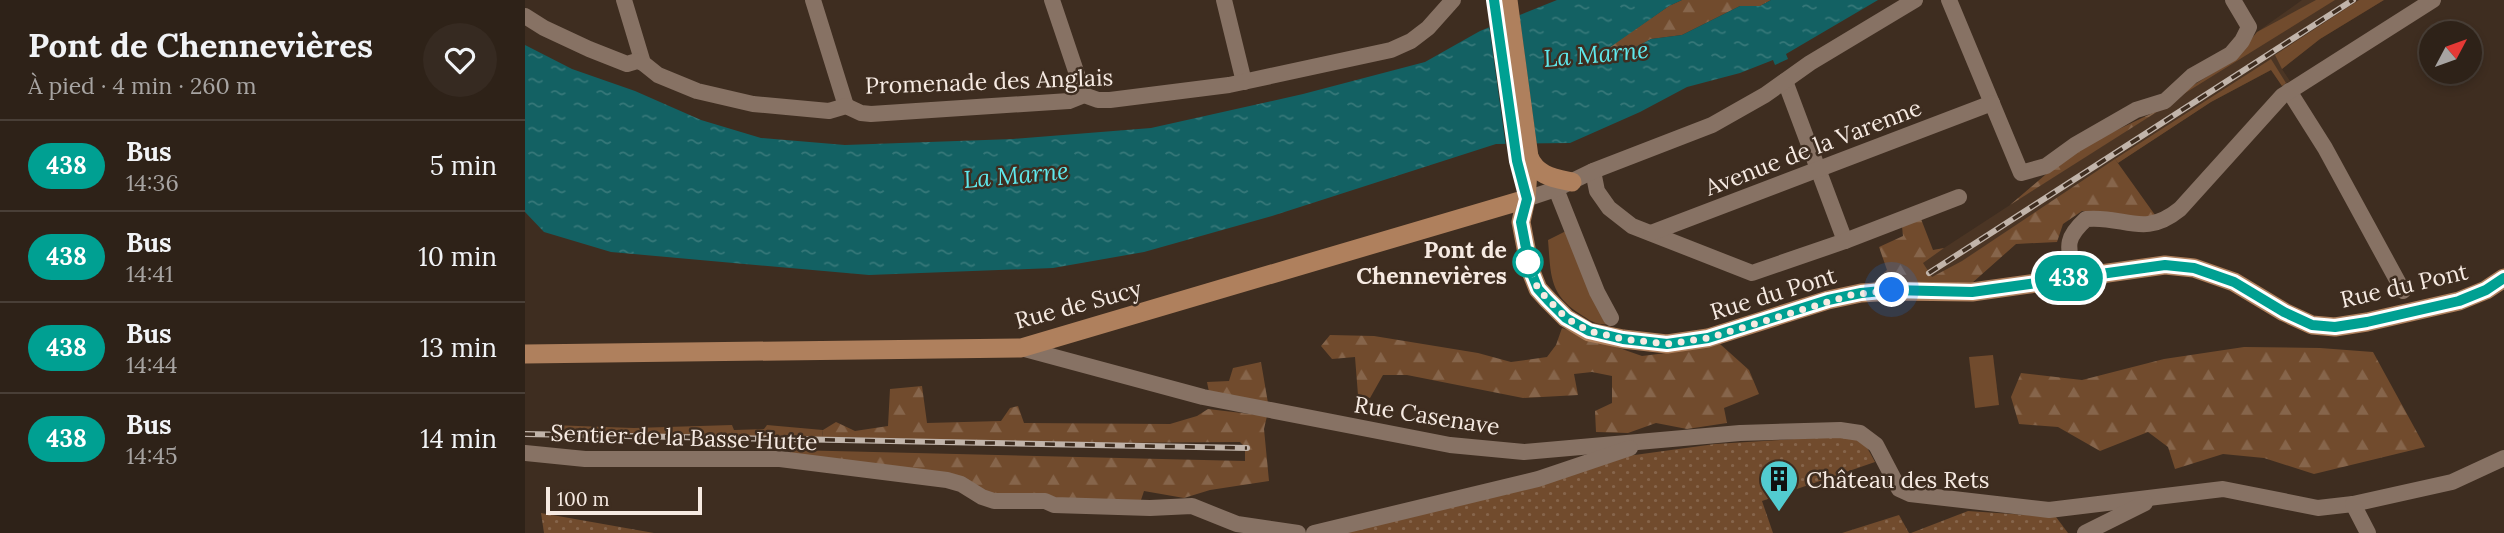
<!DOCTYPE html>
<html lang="fr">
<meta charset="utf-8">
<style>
:root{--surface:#2e2218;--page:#362a21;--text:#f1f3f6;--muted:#a7a4a2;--line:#493f37}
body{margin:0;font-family:Lora,serif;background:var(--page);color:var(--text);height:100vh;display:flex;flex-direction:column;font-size:26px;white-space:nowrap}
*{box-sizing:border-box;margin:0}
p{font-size:23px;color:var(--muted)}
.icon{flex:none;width:38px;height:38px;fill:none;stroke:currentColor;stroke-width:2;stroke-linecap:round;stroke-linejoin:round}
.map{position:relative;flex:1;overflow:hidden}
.sheet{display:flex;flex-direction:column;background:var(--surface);width:525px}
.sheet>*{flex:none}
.badge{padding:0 14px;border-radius:23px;font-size:24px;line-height:46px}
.needle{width:46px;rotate:49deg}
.controls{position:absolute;left:1894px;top:21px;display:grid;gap:14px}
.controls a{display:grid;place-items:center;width:63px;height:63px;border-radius:50%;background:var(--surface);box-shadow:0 4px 10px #0003,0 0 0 2px var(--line);font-size:35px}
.scale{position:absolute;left:21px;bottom:18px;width:156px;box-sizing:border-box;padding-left:7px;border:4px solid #f6eae2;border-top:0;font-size:19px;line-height:24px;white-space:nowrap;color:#f6eae2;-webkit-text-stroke:5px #3e2d20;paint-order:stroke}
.you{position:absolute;width:35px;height:35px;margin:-18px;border:5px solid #fff;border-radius:50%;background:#1a73e8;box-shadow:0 0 0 10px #1a73e833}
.map>.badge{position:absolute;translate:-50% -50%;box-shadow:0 0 0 4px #fff}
.round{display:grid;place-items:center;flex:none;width:74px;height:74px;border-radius:37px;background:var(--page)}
.headline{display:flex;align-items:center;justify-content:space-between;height:119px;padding:0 28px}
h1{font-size:33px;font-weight:800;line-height:52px}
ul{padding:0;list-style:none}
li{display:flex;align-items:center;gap:21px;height:91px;padding:0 28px;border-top:2px solid var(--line)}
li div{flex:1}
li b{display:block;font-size:26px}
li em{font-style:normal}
li .badge{min-width:77px;font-weight:700;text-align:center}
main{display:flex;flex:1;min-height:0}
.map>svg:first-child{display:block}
</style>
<main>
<section class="sheet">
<div class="headline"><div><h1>Pont de Chennevières</h1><p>À pied · 4 min · 260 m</p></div><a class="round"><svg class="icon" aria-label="heart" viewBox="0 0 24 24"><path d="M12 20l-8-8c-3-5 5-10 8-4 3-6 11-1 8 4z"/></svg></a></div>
<ul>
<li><span class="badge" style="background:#00a092;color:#fff">438</span><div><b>Bus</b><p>14:36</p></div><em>5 min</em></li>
<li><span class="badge" style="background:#00a092;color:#fff">438</span><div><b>Bus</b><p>14:41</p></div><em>10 min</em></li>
<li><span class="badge" style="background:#00a092;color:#fff">438</span><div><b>Bus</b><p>14:44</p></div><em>13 min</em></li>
<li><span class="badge" style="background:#00a092;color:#fff">438</span><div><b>Bus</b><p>14:45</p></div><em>14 min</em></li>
</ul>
</section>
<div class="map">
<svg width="1979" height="533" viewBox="0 0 1979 533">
<defs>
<pattern id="forest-firs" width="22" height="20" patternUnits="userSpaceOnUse" patternTransform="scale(1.75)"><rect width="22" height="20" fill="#714b2d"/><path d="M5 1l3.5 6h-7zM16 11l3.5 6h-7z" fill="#86654b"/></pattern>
<pattern id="park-dots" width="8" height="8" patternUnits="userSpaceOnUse" patternTransform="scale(1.75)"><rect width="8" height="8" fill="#714b2d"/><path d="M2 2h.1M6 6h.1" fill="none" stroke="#86654b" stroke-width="1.8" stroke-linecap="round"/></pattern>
<pattern id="water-ripples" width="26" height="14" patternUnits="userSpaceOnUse" patternTransform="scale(1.75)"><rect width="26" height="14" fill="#136163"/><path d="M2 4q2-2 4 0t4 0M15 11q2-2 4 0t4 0" fill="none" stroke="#367879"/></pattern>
</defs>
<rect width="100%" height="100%" fill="#3e2d20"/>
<!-- built -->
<polygon fill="#4b3524" points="1777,0 1859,0 1795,39 1757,69 1765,81 1757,86 1746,70 1686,102 1530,204 1502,234 1447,283 1401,283 1390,254 1419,248 1485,205 1548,151 1638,108 1656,93 1710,59 1732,32"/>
<!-- grass -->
<g fill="#714b2d">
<polygon points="1791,0 1810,0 1657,95 1656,93 1710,59 1732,32"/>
<polygon points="1834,0 1859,0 1795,39 1757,69 1750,55"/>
<polygon points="1746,59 1761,83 1757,86 1746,70 1686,102 1593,163 1590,159"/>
<path d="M 1041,231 L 1083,324 C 1072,325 1067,322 1058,316 C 1024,295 1026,277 1023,240 Z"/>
<polygon points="1468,355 1474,405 1450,408 1444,357"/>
<polygon points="26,425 109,428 207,425 209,430 239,429 242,425 298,430 297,437 28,434"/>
</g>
<!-- forest -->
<g fill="url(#forest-firs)">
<polygon points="1157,0 1246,0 1235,6 1215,6 1157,35 1126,39 1101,52 1083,48 1144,6"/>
<polygon points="1638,108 1485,205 1548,151"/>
<polygon points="1590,159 1635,222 1557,211 1538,224 1532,242 1491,244 1447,283 1347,284 1362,270 1354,247 1378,236 1377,226 1396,219 1408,250 1419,248 1398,263 1407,277 1437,261"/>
<polygon points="1037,328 1117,356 1165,350 1195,344 1224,370 1234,394 1199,408 1202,423 1162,429 1131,423 1103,433 1071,432 1070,411 1087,403 1087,376 1067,372 1049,374 1053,395 998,398 882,375 858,375 845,398 833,395 830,357 807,359 796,346 805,335 849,336 953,353 986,362 1022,357 1031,345"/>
<polygon points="1719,347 1795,348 1848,352 1900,447 1789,474 1739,458 1698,454 1650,469 1643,447 1623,432 1575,451 1533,427 1494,424 1486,397 1496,373 1557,380 1639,359"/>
<polygon points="736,362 743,403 684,392 682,382 704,381 708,368"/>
<polygon points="397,386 402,423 476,421 485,408 493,406 499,423 645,424 672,416 683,409 742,416 739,429 744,481 685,490 659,498 619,491 615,503 470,496 266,456 266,450 720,461 720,447 715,442 581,443 297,437 298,430 311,422 330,431 363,426 365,389"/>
</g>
<!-- park -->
<g fill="url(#park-dots)">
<polygon points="1320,436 1339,442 1350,462 1237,501 1248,533 810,533 1073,460 1190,444"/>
<polygon points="1443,511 1531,517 1543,533 1386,533"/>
<polygon points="16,513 129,533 19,533"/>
<polygon points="1374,515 1384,533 1317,533"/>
</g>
<!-- water -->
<polygon fill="url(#water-ripples)" points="1032,0 1157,0 1144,6 1084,48 1101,52 1126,39 1157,35 1215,6 1235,6 1246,0 1353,0 1261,54 1263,59 1250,65 1248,60 1215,73 1162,87 1115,112 1045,143 971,144 747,216 619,252 528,268 344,275 86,252 19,232 0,212 0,45 47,69 110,91 176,120 236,138 320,145 488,139 626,128 778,94 900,62 955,31"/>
<!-- pier -->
<polygon fill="#3e2d20" points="994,13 1012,147 981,147 964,25"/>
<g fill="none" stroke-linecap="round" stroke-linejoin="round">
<!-- minor -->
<g stroke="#877264" stroke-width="16">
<polyline points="99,0 118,63"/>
<polyline points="288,0 321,106"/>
<polyline points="527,0 559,95"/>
<polyline points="699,0 719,82"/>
<polyline points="1424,0 1496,173 1521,166 1550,145 1611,110 1640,101 1667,76 1706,54 1717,41 1724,27 1708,0"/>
<polyline points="0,16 19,28 64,49 102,64 112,61 118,63 133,75 172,91 228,104 304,111 321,106 336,113 346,114 544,101 559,95 573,100 585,100 704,85 866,50 886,41 903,28 928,0"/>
<polyline points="1260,81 1320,241"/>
<polyline points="1764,91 1800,148 1878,291"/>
<polyline points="1068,171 1072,191 1084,208 1107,226 1227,273 1320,241 1434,197"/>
<polyline points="1031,189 1072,292 1086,318"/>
<polyline points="1001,199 1031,189 1068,171 1187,125 1240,95 1285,63 1390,0"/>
<polyline points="1126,233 1467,103"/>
<path d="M 1550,277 C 1544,248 1537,241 1561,219 C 1600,215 1618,239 1655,209 L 1757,96 L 1908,0"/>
<polyline points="496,348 678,397 925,445 999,452 1215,433 1315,430 1335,433 1351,445 1374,489 1385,494 1524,510 1698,489 1793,508 1828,504 1927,482 1979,458"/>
<polyline points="0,453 60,459 255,459 422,480 436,484 457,497 469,501 520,501 529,505 625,508 667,506 712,524 773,533"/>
<polyline points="1828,504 1843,533"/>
<polyline points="789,533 1013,479 1105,448"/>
<polyline points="1560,533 1620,503"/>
</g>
<!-- major -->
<g stroke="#af805d" stroke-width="19">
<polyline points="983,0 1004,157 1001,199 996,222 1005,269 1013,289 1023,300 1041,318 1064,332 1098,339 1142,344 1183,338 1303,300 1336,293 1367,291 1447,292 1640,265 1669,268 1709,282 1759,312 1787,325 1810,327 1842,322 1934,301 1961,290 1979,278"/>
<path d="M 1004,157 C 1012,176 1029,178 1047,182"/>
<polyline points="0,354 496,348 1001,199"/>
</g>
<defs>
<g id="rail">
<polyline points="1404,273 1828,0"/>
<polyline points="0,434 722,448"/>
</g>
</defs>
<!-- rail casing -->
<use href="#rail" stroke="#c1b4aa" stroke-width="6"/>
<!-- rail -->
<use href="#rail" stroke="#3e2d20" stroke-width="3.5" stroke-dasharray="10" stroke-linecap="butt"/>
</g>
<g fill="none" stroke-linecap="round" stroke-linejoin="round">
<defs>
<polyline id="line" points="969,0 992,161 1002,199 996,222 1005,269 1013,289 1023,300 1041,318 1064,331 1098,339 1142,344 1183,338 1303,300 1336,293 1367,290 1447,292 1640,265 1669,268 1709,282 1759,312 1787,325 1810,327 1842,322 1934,301 1961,290 1979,278"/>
</defs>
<!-- line casing -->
<use href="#line" stroke="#fff" stroke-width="16"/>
<!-- line -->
<use href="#line" stroke="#00a092" stroke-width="10"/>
<!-- walk -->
<polyline stroke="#f6eae2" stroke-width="7" stroke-dasharray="0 12.6" points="1003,262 1013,289 1041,318 1064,331 1098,339 1142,344 1183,338 1326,295 1367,290"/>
</g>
<!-- icons -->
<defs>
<symbol id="building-pin" viewBox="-11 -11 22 30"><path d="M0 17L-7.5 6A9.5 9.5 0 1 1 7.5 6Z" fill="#52ccd0" stroke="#3e2d20"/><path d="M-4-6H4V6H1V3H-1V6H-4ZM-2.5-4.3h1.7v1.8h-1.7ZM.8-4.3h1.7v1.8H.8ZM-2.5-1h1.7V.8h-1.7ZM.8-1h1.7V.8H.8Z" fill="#111"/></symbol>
</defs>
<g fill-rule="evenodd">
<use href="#building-pin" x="1232" y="457" width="44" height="60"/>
</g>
<!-- markers -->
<circle fill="#fff" stroke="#00a092" stroke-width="3.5" cx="1003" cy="262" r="14"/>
<g text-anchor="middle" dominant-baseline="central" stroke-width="5" stroke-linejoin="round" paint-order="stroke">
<!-- street labels -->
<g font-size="23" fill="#f6eae2" stroke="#3e2d20">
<text transform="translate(464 81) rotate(-2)">Promenade des Anglais</text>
<text transform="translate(1288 147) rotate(-21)">Avenue de la Varenne</text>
<text transform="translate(1879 285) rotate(-13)">Rue du Pont</text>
<text transform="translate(1248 293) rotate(-17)">Rue du Pont</text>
<text transform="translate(553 304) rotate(-15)">Rue de Sucy</text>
<text transform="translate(902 415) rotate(9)">Rue Casenave</text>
<text transform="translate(159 437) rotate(2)">Sentier de la Basse Hutte</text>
</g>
<!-- stop labels -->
<g font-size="23" font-weight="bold" fill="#f6eae2" stroke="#3e2d20" text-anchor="end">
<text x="982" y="249">Pont de<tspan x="982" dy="26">Chennevières</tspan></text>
</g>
<!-- poi labels -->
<g font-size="23" fill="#f6eae2" stroke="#3e2d20" text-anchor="start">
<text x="1281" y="479">Château des Rets</text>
</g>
<!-- water labels -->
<g font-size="24" font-style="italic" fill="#5ee8ec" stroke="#3e2d20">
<text transform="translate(1071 54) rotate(-5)">La Marne</text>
<text transform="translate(491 175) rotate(-5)">La Marne</text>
</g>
</g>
</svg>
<div class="controls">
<a><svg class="needle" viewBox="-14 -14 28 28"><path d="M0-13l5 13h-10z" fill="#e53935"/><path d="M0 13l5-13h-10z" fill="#a7a4a2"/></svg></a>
</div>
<div class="scale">100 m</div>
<div class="you" style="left:1367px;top:290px"></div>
<b class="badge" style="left:1544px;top:278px;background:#00a092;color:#fff">438</b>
</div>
</main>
